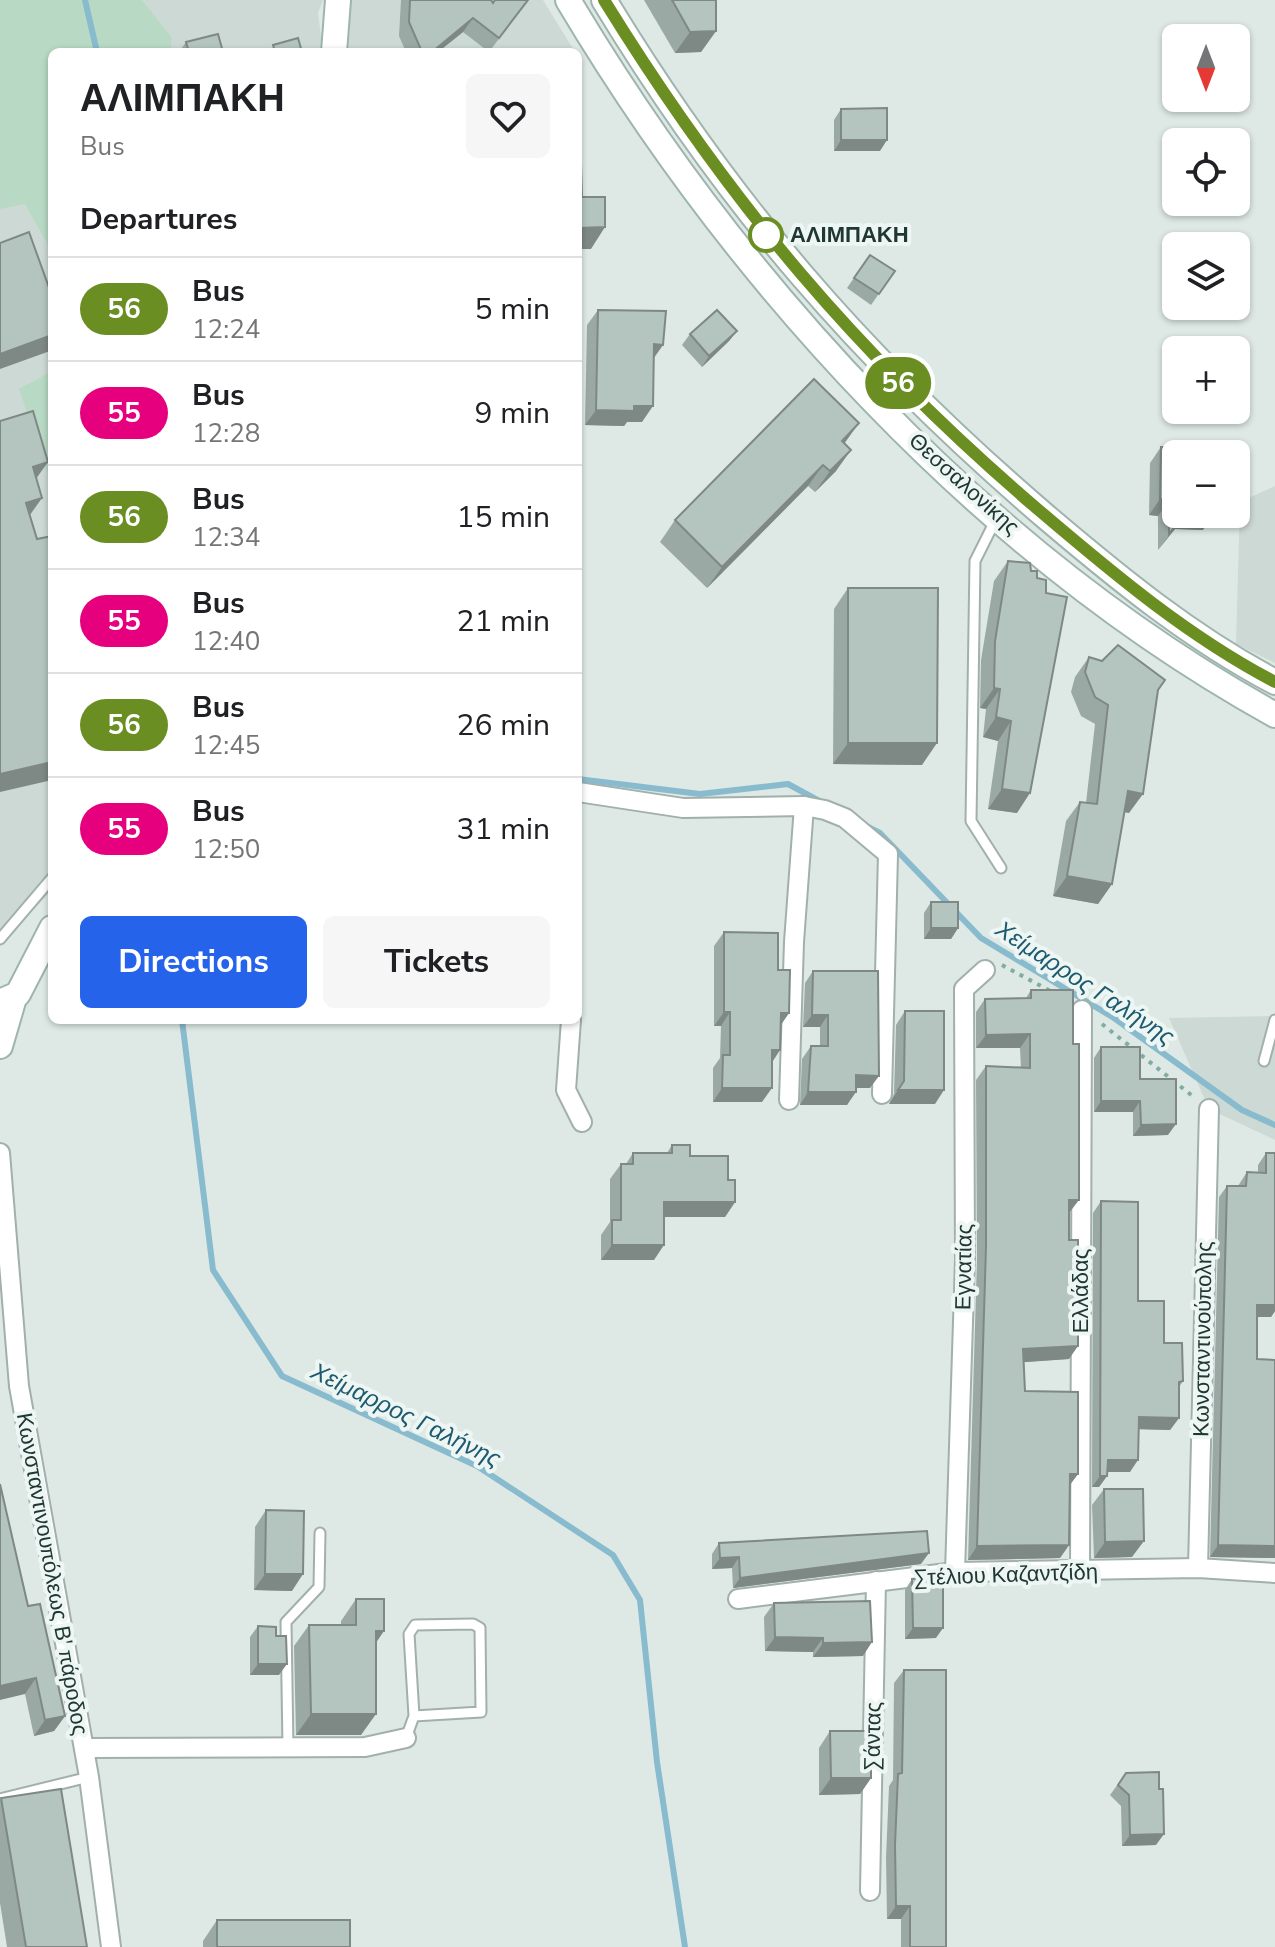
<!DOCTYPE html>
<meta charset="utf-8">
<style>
:root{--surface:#fff;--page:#f6f6f6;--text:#202124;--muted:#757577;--line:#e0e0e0;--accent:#2563eb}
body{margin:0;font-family:"Nunito Sans",sans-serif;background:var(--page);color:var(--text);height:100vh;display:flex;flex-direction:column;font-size:30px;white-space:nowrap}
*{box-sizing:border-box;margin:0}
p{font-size:26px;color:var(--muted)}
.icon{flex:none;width:44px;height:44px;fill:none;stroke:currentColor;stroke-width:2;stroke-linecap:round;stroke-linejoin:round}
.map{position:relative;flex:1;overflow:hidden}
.drawer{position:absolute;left:48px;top:48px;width:534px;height:976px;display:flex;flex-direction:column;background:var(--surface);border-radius:12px;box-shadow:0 2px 6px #0004}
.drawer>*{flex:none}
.badge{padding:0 16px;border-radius:26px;font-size:28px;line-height:52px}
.needle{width:52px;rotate:180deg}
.controls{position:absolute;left:1162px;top:24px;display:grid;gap:16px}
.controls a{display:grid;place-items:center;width:88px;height:88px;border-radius:12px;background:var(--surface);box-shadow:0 2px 6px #0004;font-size:40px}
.map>.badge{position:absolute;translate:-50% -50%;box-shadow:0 0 0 4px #fff}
h2{padding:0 32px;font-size:30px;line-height:72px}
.round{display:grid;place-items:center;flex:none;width:84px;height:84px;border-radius:12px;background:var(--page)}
.summary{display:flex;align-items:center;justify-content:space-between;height:136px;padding:0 32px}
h1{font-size:38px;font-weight:700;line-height:60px}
.button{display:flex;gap:16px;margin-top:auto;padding:16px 32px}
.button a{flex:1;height:92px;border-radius:12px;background:var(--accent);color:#fff;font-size:32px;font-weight:700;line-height:92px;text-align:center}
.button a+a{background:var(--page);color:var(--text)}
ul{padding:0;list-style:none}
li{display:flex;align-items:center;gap:24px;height:104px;padding:0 32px;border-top:2px solid var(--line)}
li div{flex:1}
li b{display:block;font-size:30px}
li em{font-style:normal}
li .badge{min-width:88px;font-weight:700;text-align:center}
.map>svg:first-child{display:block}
</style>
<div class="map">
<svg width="1275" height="1947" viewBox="0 0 1275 1947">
<rect width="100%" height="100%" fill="#dee9e5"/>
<!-- built -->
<g fill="#cdd9d4">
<polygon points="0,0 323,0 318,13 323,52 52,52 52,890 0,945"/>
<polygon points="343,0 543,0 575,52 340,52"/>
<polygon points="1275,486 1275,663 1236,644 1240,502"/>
<polygon points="1275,1016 1275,1140 1209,1109 1169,1018"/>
</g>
<!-- green -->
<g fill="#b8dac4">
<polygon points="0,0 142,0 172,38 170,52 52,52 52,252 25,204 0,209"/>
<polygon points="52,371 52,485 19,389"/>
</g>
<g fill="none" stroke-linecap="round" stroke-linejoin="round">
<!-- stream -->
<g stroke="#88bbcd" stroke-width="6">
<polyline points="85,0 97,52"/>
<polyline points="578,779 700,794 788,784 823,803"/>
<polyline points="868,827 880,833 981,938 1114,1018 1242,1110 1275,1125"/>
<polyline points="182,1020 213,1270 282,1376 477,1466 613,1555 640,1600 657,1762 685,1947"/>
</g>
<defs>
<g id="lane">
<polyline points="996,519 975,561 971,821 1001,868"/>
<polyline points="0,939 52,878"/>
<polyline points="1264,1061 1275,1020"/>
<polyline points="406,1738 414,1716 409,1634 415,1625 473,1624 480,1628 481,1712 414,1716"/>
<polyline points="288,1748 286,1622 319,1587 320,1533"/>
<polyline points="0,1799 89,1777"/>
</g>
<g id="street">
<polyline points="578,792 683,808 804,806 825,810 845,818 888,854 882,1094"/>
<polyline points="571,1020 566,1090 582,1122"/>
<polyline points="789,1100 794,942 804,806"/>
<polyline points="0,1153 19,1386 89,1777 111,1947"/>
<polyline points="1198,1568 1209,1109"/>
<polyline points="955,1572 965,1259 964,989 985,970"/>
<polyline points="1080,1572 1082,1010"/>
<polyline points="738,1599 955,1572 1198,1568 1275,1573"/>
<polyline points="84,1748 365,1747 406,1738"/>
<polyline points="870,1891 876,1581"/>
</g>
<g id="secondary">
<path d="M 568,0 C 737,284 984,554 1275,715"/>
<path d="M 604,0 C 729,206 863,360 1045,516 C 1118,578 1190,637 1275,682"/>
<polyline points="334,52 338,0"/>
<polyline points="0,1002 18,994 52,928"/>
<polyline points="0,1046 14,998"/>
</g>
</defs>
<!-- lane casing -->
<use href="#lane" stroke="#a1b0ac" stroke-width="13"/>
<!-- street casing -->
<use href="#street" stroke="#a1b0ac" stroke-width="22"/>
<!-- secondary casing -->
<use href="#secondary" stroke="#9eb4ae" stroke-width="28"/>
<!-- path -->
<g stroke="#80aca2" stroke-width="4" stroke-dasharray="4 6" stroke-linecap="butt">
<polyline points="1002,965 1054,993"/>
<polyline points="1102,1024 1195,1098"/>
</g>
<!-- lane -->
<use href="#lane" stroke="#fff" stroke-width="9"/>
<!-- street -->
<use href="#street" stroke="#fff" stroke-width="18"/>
<!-- secondary -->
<use href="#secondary" stroke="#fff" stroke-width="24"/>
</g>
<!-- wall -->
<g fill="#9ba9a4">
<polygon points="401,0 491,0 493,3 528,0 489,52 463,32 438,52 406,52 399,36"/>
<polygon points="644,0 716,0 716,31 701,52 675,53"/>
<polygon points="186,42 223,52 179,52"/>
<polygon points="841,109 880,151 834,151 834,120"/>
<polygon points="870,255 895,271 871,305 847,288"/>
<polygon points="598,310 663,345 654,358 642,422 627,422 624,426 585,425 587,325"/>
<polygon points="737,331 729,341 702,367 682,345 690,334"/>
<polygon points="845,444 836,471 815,492 808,486 707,588 660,542 675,520"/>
<polygon points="1161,447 1203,530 1175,529 1158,550 1158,516 1149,515 1150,463"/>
<polygon points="1008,561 1017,813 988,809 998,741 983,737 986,709 980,708 981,660 994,581"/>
<polygon points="848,588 922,765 833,764 834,609"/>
<polygon points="1089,657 1158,690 1129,813 1124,812 1112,884 1098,904 1053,896 1066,821 1080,802 1086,803 1095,724 1081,716 1071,692 1075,677"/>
<polygon points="931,902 958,928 951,939 924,939 924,913"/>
<polygon points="724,932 778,970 789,1013 781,1025 762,1102 713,1102 713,1068 720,1058 721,1026 714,1026 714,946"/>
<polygon points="813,971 870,1088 856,1088 847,1105 800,1105 802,1059 811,1046 820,1046 820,1027 803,1027 805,983"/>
<polygon points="1031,990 1069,1213 1069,1359 1024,1362 1025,1391 1078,1474 1070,1485 1069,1545 1060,1558 968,1560 977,1259 976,1080 986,1066 1021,1068 1020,1048 976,1048 976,1012 985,999 1026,998"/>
<polygon points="905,1011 935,1104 889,1104 894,1094 896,1025"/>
<polygon points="1101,1047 1140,1079 1168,1135 1133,1136 1133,1112 1094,1112 1094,1058"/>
<polygon points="672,1145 728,1180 735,1202 725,1217 664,1217 654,1260 601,1260 601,1235 610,1222 610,1179 621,1164 626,1164 633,1153 667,1153"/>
<polygon points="1266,1153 1275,1153 1275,1311 1271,1317 1257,1317 1257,1359 1275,1558 1210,1557 1219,1197 1227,1186 1238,1186 1247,1172 1258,1173 1258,1165"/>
<polygon points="1101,1201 1138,1301 1164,1343 1183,1381 1179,1387 1179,1418 1170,1430 1139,1429 1130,1472 1107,1472 1107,1476 1099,1487 1092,1487 1093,1213"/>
<polygon points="1104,1489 1132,1557 1094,1558 1092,1505"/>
<polygon points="266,1510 292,1591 254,1590 255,1527"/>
<polygon points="719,1543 921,1564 733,1588 732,1568 712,1569 712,1554"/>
<polygon points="912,1579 936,1638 905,1639 905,1590"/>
<polygon points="356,1599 376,1644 361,1735 296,1735 294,1646 309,1625 341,1625 341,1621"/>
<polygon points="774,1603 863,1656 813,1657 813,1652 765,1651 764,1617"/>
<polygon points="28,1606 65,1716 54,1731 34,1736 25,1694"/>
<polygon points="258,1626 279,1675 250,1675 250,1637"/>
<polygon points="904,1670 946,1947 901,1947 901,1919 887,1919 886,1858 889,1786 893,1780 894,1683"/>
<polygon points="830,1731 871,1778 860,1794 819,1795 819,1748"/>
<polygon points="1126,1773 1156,1845 1122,1846 1121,1806 1110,1795"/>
<polygon points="1,1799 87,1947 7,1947 0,1903 0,1800"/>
<polygon points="217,1920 350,1947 203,1947 203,1941"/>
</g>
<!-- shaded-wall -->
<g fill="#7e8986">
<polygon points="473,18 463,32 438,52 432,52"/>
<polygon points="716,31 701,52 675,53 690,32"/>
<polygon points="841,140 887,140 880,151 834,151"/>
<polygon points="605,227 591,249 578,249 578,228"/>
<polygon points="737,331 729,341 702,367 709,356"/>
<polygon points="52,335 52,348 50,351 0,369 0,354"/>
<polygon points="654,344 663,345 652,360"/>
<polygon points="634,406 653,406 642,422 627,422 624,426 585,425 596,410"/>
<polygon points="859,423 844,444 842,441"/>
<polygon points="851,450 836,471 815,492 830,471"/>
<polygon points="48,462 33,483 33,467"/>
<polygon points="823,465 808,486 707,588 722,567"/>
<polygon points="42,498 27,519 26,503"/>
<polygon points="1160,499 1169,500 1158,516 1149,515"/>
<polygon points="1185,514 1214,514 1203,530 1175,529 1158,550"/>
<polygon points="994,688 1000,689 986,709 980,708"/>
<polygon points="996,717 1011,721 998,741 983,737"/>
<polygon points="848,743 937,743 922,765 833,764"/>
<polygon points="52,762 52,780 0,792 0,774"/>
<polygon points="1002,789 1030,793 1017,813 988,809"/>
<polygon points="1128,791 1143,794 1129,813 1115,810"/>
<polygon points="1067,876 1112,884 1098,904 1053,896"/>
<polygon points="931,928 958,928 951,939 924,939"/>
<polygon points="724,1012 730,1012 721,1026 714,1026"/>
<polygon points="781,1013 789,1013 779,1027"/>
<polygon points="812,1015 828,1015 820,1027 803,1027"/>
<polygon points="1030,1034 1020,1048 976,1048 986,1035"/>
<polygon points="772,1050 780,1050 771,1064"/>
<polygon points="856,1075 879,1076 870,1088 847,1088"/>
<polygon points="722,1088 772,1088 762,1102 713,1102"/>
<polygon points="898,1090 944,1090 935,1104 889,1104"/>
<polygon points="808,1092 856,1092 847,1105 800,1105"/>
<polygon points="1101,1101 1140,1101 1133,1112 1094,1112"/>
<polygon points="1176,1124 1168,1135 1133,1136 1141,1125"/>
<polygon points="1069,1200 1079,1200 1069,1213"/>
<polygon points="664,1202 735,1202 725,1217 654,1217"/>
<polygon points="612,1245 664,1245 654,1260 601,1260"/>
<polygon points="1257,1305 1275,1305 1275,1311 1271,1317 1248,1317"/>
<polygon points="1078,1346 1069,1359 1014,1363 1023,1349"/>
<polygon points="1139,1417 1179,1418 1170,1430 1131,1429"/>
<polygon points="1108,1460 1138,1460 1130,1472 1099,1472"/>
<polygon points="1070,1474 1078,1474 1068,1487"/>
<polygon points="1100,1476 1107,1476 1099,1487 1092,1487"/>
<polygon points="1144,1541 1132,1557 1094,1558 1105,1542"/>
<polygon points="1069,1545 1060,1558 968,1560 977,1546"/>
<polygon points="1218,1545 1275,1546 1275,1558 1210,1557"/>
<polygon points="929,1553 921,1564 733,1588 740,1578"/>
<polygon points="739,1557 732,1568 712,1569 720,1558"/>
<polygon points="265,1574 303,1574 292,1591 254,1590"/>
<polygon points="913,1628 943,1628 936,1638 905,1639"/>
<polygon points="376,1631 384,1631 369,1653"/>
<polygon points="775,1637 823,1638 813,1652 765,1651"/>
<polygon points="872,1642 863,1656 813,1657 823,1643"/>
<polygon points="258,1664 287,1664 279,1675 250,1675"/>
<polygon points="36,1678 25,1694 0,1700 0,1686"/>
<polygon points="311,1714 376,1714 361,1735 296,1735"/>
<polygon points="65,1716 54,1731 34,1736 45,1720"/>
<polygon points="831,1778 871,1778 860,1794 819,1795"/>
<polygon points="1164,1834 1156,1845 1122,1846 1130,1835"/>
<polygon points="896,1906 910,1906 901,1919 887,1919"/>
</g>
<!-- building -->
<g fill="#b4c4bf" stroke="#7e8986" stroke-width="2">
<polygon points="410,0 491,0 493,3 495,0 528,0 499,38 473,18 432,52 422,52 409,22"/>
<polygon points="672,0 716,0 716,31 690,32"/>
<polygon points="218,34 223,52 189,52 186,42"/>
<polygon points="298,38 302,52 275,52 273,45"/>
<polygon points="887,108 887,140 841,140 841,109"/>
<polygon points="578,164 581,164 582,197 605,197 605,227 578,228"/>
<polygon points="29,232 52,296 52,335 0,354 0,243"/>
<polygon points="870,255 895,271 879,294 854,278"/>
<polygon points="598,310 666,311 663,345 654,344 653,406 634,406 634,411 596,410"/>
<polygon points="717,310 737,331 709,356 690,334"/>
<polygon points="814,379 859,423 842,441 851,450 830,471 823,465 722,567 675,520"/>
<polygon points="33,411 48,462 33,467 42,498 26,503 37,539 52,536 52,762 0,774 0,421"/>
<polygon points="1161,447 1217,447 1216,454 1176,454 1176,514 1185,514 1169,534 1169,500 1160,499"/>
<polygon points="1008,561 1030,563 1031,571 1037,571 1037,578 1046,580 1046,593 1067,597 1030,793 1002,789 1011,721 996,717 1000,689 994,688 995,641"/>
<polygon points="848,588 938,588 937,743 848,743"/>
<polygon points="1118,645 1165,680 1158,690 1143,794 1128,791 1112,884 1067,876 1080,802 1097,804 1108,705 1095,697 1085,672 1089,657 1102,661"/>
<rect x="931" y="902" width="27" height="26"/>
<polygon points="724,932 778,933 778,970 790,970 789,1013 781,1013 780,1050 772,1050 772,1088 722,1088 723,1055 730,1055 730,1012 724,1012"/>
<polygon points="813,971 878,971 879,1076 856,1075 856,1092 808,1092 811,1046 828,1046 828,1015 812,1015"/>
<polygon points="1031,990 1073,990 1073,1044 1079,1044 1079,1200 1069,1200 1069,1240 1078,1240 1078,1346 1023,1349 1025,1391 1078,1392 1078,1474 1070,1474 1069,1545 977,1546 986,1246 986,1066 1030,1068 1030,1034 986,1035 985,999 1031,998"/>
<polygon points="905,1011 944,1011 944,1090 898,1090 904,1081"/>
<polygon points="1101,1047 1140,1047 1140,1079 1176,1079 1176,1124 1141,1125 1140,1101 1101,1101"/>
<polygon points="672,1145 690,1145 690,1156 728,1156 728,1180 735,1180 735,1202 664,1202 664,1245 612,1245 612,1220 621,1220 621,1164 633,1164 633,1153 672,1153"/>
<polygon points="1266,1153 1275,1153 1275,1305 1257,1305 1257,1359 1275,1360 1275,1546 1218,1545 1227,1186 1246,1186 1247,1172 1266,1173"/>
<polygon points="1101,1201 1138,1202 1138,1301 1164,1301 1164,1343 1182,1343 1183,1381 1179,1382 1179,1418 1139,1417 1138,1460 1108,1460 1107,1476 1100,1476"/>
<polygon points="0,1484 28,1606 40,1604 65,1716 45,1720 36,1678 0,1686"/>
<polygon points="1104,1489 1143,1489 1144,1541 1105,1542"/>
<polygon points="266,1510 304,1511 303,1574 265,1574"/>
<polygon points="927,1531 929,1553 740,1578 739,1557 720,1558 719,1543"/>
<polygon points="930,1577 931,1586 943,1586 943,1628 913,1628 912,1579"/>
<polygon points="356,1599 384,1599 384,1631 376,1631 376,1714 311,1714 309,1625 356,1625"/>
<polygon points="870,1601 872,1642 823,1643 823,1638 775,1637 774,1603"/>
<polygon points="258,1626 276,1627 276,1636 286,1636 287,1664 258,1664"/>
<polygon points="904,1670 946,1670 946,1947 910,1947 910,1906 896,1906 895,1845 898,1774 902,1773"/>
<polygon points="830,1731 871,1731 871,1778 831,1778"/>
<polygon points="1159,1772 1159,1789 1163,1789 1164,1834 1130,1835 1129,1795 1118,1785 1126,1773"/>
<polygon points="61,1789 87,1947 26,1947 1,1798"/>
<rect x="217" y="1920" width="133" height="27"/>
</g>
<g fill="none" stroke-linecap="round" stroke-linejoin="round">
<defs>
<path id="line" d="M 604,0 C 730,204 859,357 1041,512 C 1115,575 1189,637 1275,682"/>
</defs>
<!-- line casing -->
<use href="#line" stroke="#fff" stroke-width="18"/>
<!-- line -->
<use href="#line" stroke="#6b8e23" stroke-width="12"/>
</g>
<!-- markers -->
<circle fill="#fff" stroke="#6b8e23" stroke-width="4" cx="766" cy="235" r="16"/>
<g text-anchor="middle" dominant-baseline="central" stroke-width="8" stroke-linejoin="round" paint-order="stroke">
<!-- stop labels -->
<g font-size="22" font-weight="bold" fill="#203834" stroke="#eef6f3" text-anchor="start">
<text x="790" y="235">ΑΛΙΜΠΑΚΗ</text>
</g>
<!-- street labels -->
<g font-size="22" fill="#203834" stroke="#eef6f3">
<text transform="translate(964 484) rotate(42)">Θεσσαλονίκης</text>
<text transform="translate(964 1267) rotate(-89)">Εγνατίας</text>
<text transform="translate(1081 1291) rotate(-90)">Ελλάδας</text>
<text transform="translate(1203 1339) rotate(-89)">Κωνσταντινούπολης</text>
<text transform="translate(52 1574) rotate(80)">Κωνσταντινουπόλεως Β' πάροδος</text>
<text transform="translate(1006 1575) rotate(-2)">Στέλιου Καζαντζίδη</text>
<text transform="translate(873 1736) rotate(-89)">Σάντας</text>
</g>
<!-- water labels -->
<g font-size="24" font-style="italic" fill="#1e5b71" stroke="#eef6f3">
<text transform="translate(1085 983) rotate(33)">Χείμαρρος Γαλήνης</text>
<text transform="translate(406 1415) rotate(26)">Χείμαρρος Γαλήνης</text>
</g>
</g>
</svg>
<div class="controls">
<a><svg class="needle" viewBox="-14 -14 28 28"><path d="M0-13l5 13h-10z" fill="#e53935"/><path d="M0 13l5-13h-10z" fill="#757577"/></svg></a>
<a><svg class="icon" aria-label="locate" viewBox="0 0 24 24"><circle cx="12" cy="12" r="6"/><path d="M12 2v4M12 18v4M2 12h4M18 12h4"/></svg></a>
<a><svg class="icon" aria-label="layers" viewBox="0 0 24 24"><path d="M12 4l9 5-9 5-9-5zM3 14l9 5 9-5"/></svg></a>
<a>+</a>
<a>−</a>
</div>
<b class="badge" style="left:898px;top:383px;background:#6b8e23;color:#fff">56</b>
<section class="drawer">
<div class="summary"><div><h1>ΑΛΙΜΠΑΚΗ</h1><p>Bus</p></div><a class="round"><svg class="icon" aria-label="heart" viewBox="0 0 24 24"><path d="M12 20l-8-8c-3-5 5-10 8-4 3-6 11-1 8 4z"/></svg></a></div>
<h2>Departures</h2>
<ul>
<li><span class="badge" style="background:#6b8e23;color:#fff">56</span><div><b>Bus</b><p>12:24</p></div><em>5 min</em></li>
<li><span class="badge" style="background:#e6007e;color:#fff">55</span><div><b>Bus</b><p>12:28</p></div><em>9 min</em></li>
<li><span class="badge" style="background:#6b8e23;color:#fff">56</span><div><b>Bus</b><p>12:34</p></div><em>15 min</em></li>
<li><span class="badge" style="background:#e6007e;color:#fff">55</span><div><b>Bus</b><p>12:40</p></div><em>21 min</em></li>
<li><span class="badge" style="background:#6b8e23;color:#fff">56</span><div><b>Bus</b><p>12:45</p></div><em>26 min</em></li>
<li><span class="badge" style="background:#e6007e;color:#fff">55</span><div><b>Bus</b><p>12:50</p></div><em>31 min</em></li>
</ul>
<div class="button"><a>Directions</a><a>Tickets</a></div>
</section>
</div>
